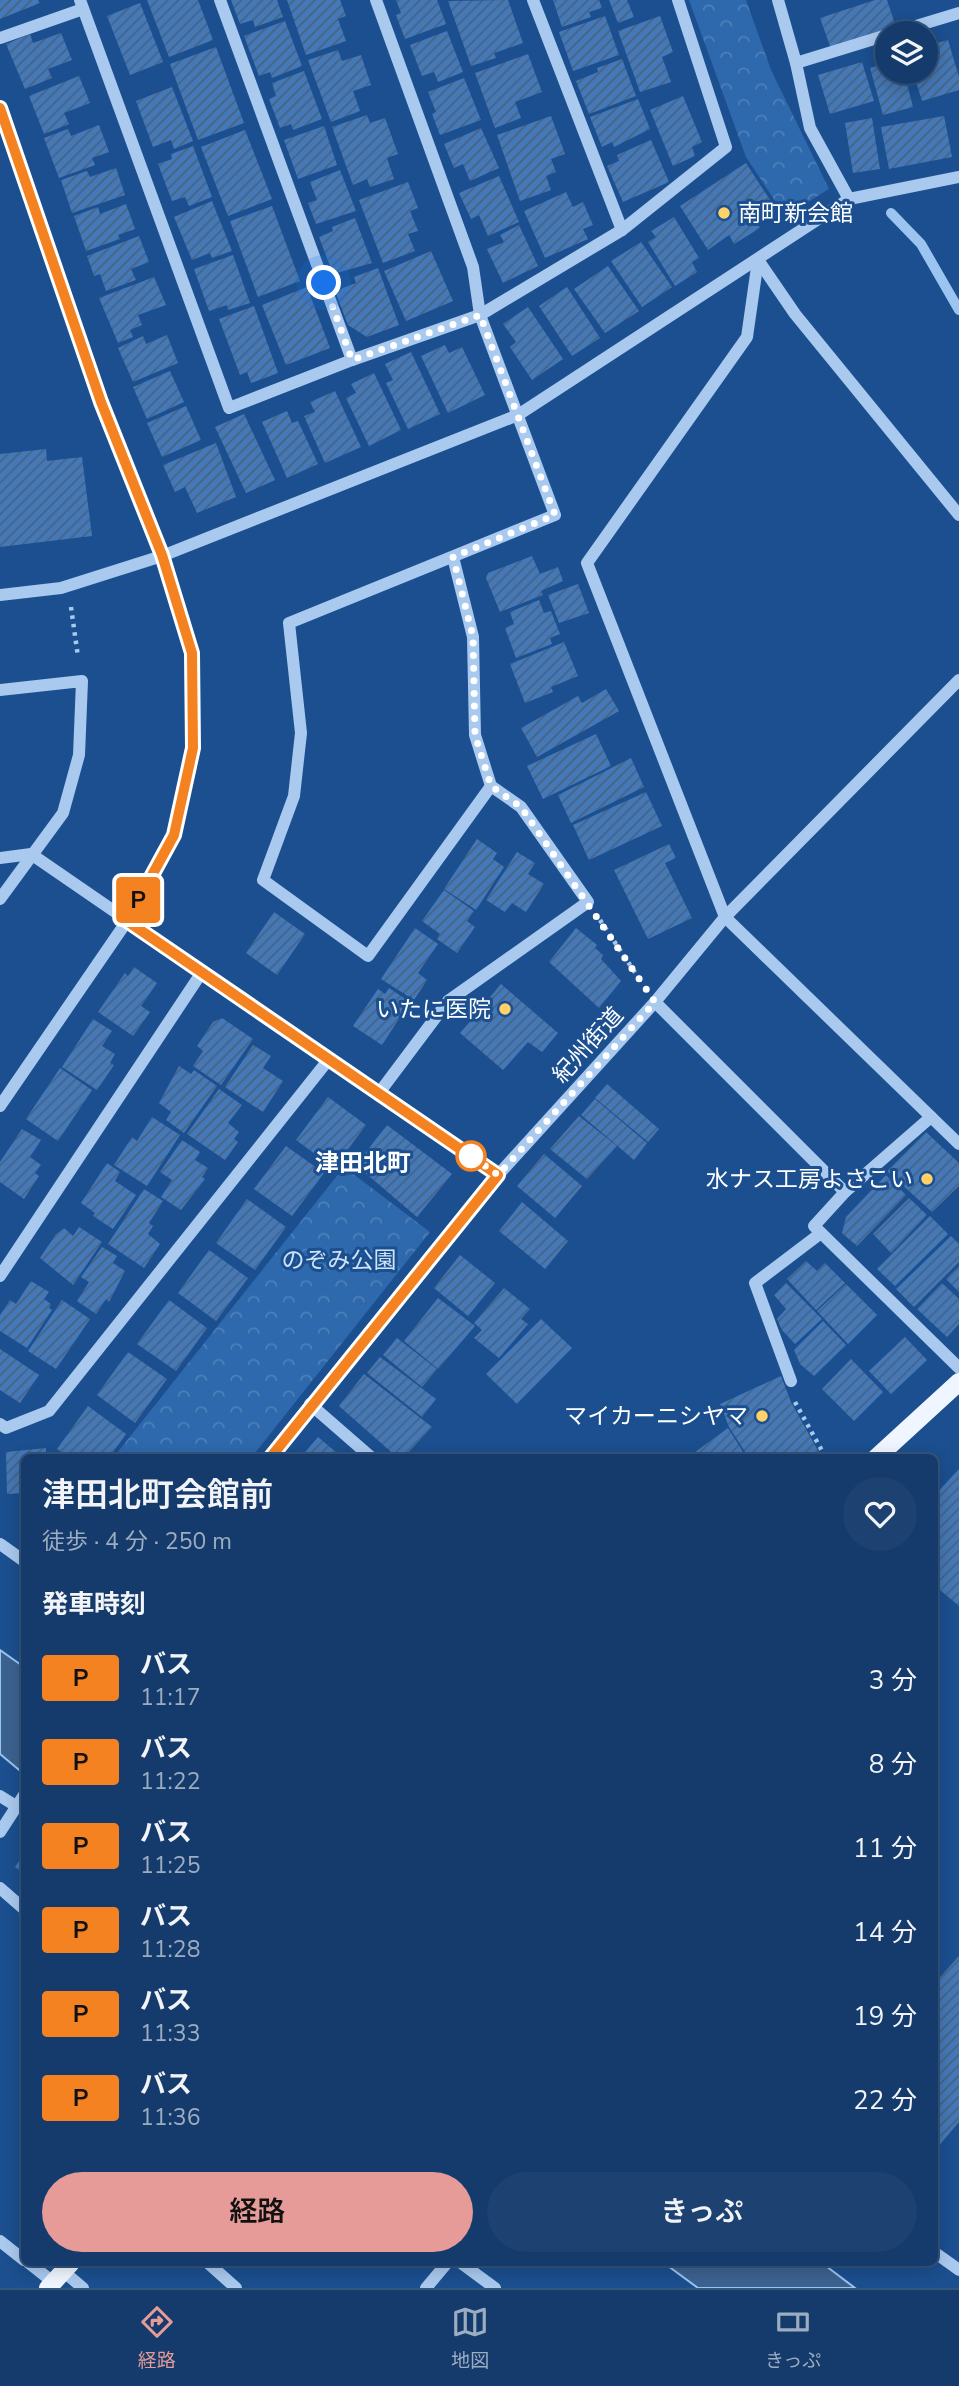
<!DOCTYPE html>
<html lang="ja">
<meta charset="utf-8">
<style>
:root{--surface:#143b6b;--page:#1d4271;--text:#f1f3f6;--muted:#9dadc1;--line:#33557e;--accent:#e69b98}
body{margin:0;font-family:"Nunito Sans","Noto Sans JP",sans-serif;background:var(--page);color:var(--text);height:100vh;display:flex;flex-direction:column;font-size:26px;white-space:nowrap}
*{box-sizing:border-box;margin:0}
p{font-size:23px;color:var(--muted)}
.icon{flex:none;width:38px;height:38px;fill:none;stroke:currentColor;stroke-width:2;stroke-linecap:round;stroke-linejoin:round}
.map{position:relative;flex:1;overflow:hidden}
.drawer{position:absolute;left:21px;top:1454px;width:917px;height:812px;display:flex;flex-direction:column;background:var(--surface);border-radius:10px;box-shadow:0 4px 18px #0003,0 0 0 2px var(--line)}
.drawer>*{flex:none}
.badge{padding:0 14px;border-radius:5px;font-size:24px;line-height:46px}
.buttons{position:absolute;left:875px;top:21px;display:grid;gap:14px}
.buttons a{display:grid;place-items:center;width:63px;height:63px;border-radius:50%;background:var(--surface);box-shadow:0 4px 18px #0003,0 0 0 2px var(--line);font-size:35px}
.you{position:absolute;width:35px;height:35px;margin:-18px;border:5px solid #fff;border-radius:50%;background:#1a73e8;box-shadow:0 0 0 10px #1a73e833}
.map>.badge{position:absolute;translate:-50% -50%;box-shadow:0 0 0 4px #fff}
h2{padding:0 21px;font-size:26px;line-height:63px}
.round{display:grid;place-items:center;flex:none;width:74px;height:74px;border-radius:37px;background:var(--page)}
.summary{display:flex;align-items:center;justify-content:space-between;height:119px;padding:0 21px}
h1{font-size:33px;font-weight:600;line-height:52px}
.cta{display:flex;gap:14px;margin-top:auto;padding:14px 21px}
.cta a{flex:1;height:80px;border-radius:42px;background:var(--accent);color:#111;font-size:28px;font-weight:600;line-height:80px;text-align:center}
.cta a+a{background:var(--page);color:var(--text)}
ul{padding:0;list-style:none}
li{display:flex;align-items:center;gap:21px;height:84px;padding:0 21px}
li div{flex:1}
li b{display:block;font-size:26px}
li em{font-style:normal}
li .badge{min-width:77px;font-weight:700;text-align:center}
.tabs{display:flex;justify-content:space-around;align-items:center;height:98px;border-top:2px solid var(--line);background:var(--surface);font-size:19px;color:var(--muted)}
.tabs a{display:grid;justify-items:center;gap:4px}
.tabs .active{color:var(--accent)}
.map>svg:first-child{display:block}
</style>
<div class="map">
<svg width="959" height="2288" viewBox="0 0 959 2288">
<defs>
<pattern id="forest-crowns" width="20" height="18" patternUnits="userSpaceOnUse" patternTransform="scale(1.75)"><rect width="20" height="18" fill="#2e69ad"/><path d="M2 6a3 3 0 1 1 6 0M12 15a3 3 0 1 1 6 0" fill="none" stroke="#4d80b9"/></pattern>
<pattern id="building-hatch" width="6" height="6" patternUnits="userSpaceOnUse" patternTransform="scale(1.75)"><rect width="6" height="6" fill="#4478b7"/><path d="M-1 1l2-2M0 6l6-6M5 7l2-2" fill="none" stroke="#486282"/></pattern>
</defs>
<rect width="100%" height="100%" fill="#1b4f8f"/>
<!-- forest -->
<g fill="url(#forest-crowns)">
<polygon points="689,0 746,0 771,70 829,189 785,216 746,157"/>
<polygon points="344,1167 430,1232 251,1458 113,1458"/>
</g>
<!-- water -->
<g fill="#3c6290" stroke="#9cc4f0" stroke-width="2">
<polygon points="0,1650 24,1667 24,1774 0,1754"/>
<polygon points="664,2263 822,2263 855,2288 698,2288"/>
</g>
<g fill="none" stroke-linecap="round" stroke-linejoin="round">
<!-- stream -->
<polyline stroke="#9cc4f0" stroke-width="10" points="891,213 921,244 959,310"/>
</g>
<!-- building -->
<g fill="url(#building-hatch)">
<polygon points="0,0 38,0 40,3 0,19"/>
<polygon points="147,0 198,0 213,40 169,57"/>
<polygon points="231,0 277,0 283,17 255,27 253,20 240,24"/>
<polygon points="287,0 340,0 346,16 338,19 346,41 306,55"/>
<polygon points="396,0 437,0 446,24 405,39 396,15 401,13"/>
<polygon points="508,0 523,43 494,53 496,58 471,66 448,1"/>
<polygon points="553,0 599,0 602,8 589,12 591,17 562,27"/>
<polygon points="609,0 627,0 634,17 618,23"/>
<polygon points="875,0 887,0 896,27 831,49 820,18"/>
<polygon points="140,3 163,62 130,75 107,16"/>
<polygon points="605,16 619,55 573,71 559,32"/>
<polygon points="660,16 673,52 662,57 671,82 640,92 618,31"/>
<polygon points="285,21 302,66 272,78 270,72 259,76 244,36"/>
<polygon points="447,31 463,72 438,82 434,72 422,76 410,45"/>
<polygon points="61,33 72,60 48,69 52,78 25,89 6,44 30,34 33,43"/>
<polygon points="948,40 959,77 959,90 922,101 913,72 926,72 926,46"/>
<polygon points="216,47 244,123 198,140 170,64"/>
<polygon points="338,50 342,61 361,55 371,85 353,91 360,111 331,122 308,60"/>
<polygon points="528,54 542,92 515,102 521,118 495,128 475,73"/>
<polygon points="622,59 636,96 589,114 576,81 598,72 597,68"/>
<polygon points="862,62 874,101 830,114 818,75"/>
<polygon points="887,63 887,72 904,72 913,107 883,115 870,68"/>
<polygon points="304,71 322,119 293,130 291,124 280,128 269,99 276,96 272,83"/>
<polygon points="79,76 90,103 64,113 69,124 44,134 29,96"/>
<polygon points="464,78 481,120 440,135 432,114 436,112 428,92"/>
<polygon points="172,87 193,141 174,149 171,140 153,147 136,101"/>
<polygon points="683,96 702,142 692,147 695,156 673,166 650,110"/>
<polygon points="638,99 650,129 614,147 612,142 602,147 590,117"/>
<polygon points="367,115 370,123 385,118 398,154 387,158 394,179 370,187 367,179 353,185 332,127"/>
<polygon points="551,116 565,154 551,159 556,172 546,176 551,190 520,201 497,135"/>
<polygon points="944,116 952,157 889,169 881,127"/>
<polygon points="872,118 880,169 853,173 845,123"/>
<polygon points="99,125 109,152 92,158 95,165 59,178 44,138 68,129 71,136"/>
<polygon points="324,126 337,165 298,179 284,140"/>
<polygon points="481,128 499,168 470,181 463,164 454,168 444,144"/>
<polygon points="245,130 272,199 228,216 201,147"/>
<polygon points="651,140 669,182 623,202 607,166 619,161 617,155"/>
<polygon points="193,146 212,197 189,206 185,197 172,201 158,164 172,159 171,154"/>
<polygon points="746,163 774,206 755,220 760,228 734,244 729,235 708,250 680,206"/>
<polygon points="116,168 125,195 72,213 61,180 87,171 90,177"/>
<polygon points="340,170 356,211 316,224 308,203 317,200 310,182"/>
<polygon points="499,176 519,222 488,236 479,215 471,219 459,193"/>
<polygon points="408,182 418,208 410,211 418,231 408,234 415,251 383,263 359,200"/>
<polygon points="566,192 573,207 583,202 593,225 583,229 588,239 545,258 524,211"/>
<polygon points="212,201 232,251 212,258 210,253 192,260 174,217"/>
<polygon points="126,204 135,229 118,235 120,239 86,251 74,216 98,207 100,214"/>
<polygon points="272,206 300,281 258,297 230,221"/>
<polygon points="674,217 699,258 692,262 697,272 675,286 648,242 656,237 651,231"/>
<polygon points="355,218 372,263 333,274 319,237 333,231 332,227"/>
<polygon points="519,225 538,266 503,283 487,249 504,242 500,235"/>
<polygon points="139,236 149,262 131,269 136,280 106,291 100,274 94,276 87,256"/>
<polygon points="641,242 672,287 642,307 611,261"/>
<polygon points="431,251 453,301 406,321 384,271"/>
<polygon points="233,255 250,303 228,310 227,305 209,311 194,269"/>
<polygon points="608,266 639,311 605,333 574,289"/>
<polygon points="378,268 399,325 367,337 348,325 335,291 356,283 354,277"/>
<polygon points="154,277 166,305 138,315 142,325 130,330 133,337 118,343 99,298"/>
<polygon points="307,287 330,348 286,365 262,305"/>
<polygon points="567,287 600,338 572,356 539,306"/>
<polygon points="254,306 278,373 251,383 247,372 240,375 219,319"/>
<polygon points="528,307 563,359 532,380 510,347 516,342 503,324"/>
<polygon points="167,335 178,363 133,382 118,348 143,336 146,344"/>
<polygon points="445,345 449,353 462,347 485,395 448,413 421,356"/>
<polygon points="411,352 440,414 408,429 386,383 393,380 385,364"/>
<polygon points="170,371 184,402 147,419 133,387"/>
<polygon points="374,373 401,430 369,446 346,398 356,393 351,384"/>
<polygon points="335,391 361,447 325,463 304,416 315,412 310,402"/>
<polygon points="186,406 201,440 162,457 147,423"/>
<polygon points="287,411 292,423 298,421 318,464 287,478 262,422"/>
<polygon points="244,414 275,480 246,493 215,427"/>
<polygon points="216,443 236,497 197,513 185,487 175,492 163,465"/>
<polygon points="46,449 47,461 82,457 92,536 0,547 0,454"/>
<polygon points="532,556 540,574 558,567 563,581 541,591 543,595 500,612 486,578 488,573"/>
<polygon points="578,584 589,613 559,623 548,595"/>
<polygon points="539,600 544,613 551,611 560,634 550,638 552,644 516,658 505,628 514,624 510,612"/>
<polygon points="564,642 578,676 551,687 553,692 525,703 510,664"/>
<polygon points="606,689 619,711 537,757 521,728 578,696 582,703"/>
<polygon points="596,734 611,766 543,799 527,766"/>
<polygon points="631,758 644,787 571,823 558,795"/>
<polygon points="646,792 662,826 589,860 573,825"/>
<polygon points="477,839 497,853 493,859 504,867 476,910 444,889"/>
<polygon points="669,844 676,858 665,863 692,918 648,939 614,870"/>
<polygon points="517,852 535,863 528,874 544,884 526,912 512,903 505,912 486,900"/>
<polygon points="444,890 474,911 467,921 475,927 457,953 437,939 440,934 422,921"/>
<polygon points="274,912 305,934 277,975 246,953"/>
<polygon points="415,928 438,944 418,973 427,980 414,1000 381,979"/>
<polygon points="576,928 597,945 595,948 603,955 601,959 621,981 599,1008 549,962"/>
<polygon points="134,967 157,983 141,1006 150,1012 133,1036 98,1012 125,973 128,976"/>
<polygon points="501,984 558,1033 542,1052 528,1042 503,1070 460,1033"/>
<polygon points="389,988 410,1002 382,1045 353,1026 378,989 385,994"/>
<polygon points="222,1018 253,1039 221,1085 193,1066 203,1051 197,1046 213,1022"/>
<polygon points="93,1019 112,1031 102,1046 115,1054 110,1063 114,1065 97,1090 62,1067"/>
<polygon points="253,1045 271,1056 263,1068 283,1081 263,1112 225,1087"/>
<polygon points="179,1066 191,1074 194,1070 217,1086 184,1133 166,1120 171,1112 159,1103"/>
<polygon points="60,1068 92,1090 58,1141 26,1119"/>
<polygon points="607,1084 659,1129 648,1142 595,1098"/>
<polygon points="219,1089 242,1105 228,1123 239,1132 234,1139 238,1142 225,1160 187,1134"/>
<polygon points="328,1097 366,1125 334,1168 296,1140"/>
<polygon points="595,1099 647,1143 634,1160 581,1115"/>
<polygon points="579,1116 617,1146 587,1179 550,1149"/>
<polygon points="152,1117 180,1135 147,1186 114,1165 132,1137 137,1141"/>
<polygon points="387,1125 452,1174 417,1217 356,1165"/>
<polygon points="22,1129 41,1140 30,1157 41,1165 35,1173 39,1176 24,1199 0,1182 0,1162"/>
<polygon points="926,1132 959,1163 959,1186 932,1212 887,1171"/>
<polygon points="182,1140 200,1152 195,1160 208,1168 202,1177 205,1179 181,1210 161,1197 172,1180 160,1172"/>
<polygon points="286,1146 324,1173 292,1216 254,1189"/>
<polygon points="544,1154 582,1186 555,1218 517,1186"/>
<polygon points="107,1163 120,1172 115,1181 136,1195 113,1229 93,1216 95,1213 81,1203"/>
<polygon points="886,1175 906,1195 857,1246 842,1233 846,1217"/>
<polygon points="144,1189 163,1201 149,1223 153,1226 148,1234 160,1244 144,1268 108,1244"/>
<polygon points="909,1198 927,1215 891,1253 873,1234"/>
<polygon points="247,1199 286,1227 255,1270 216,1243"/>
<polygon points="522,1202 568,1241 545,1269 499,1231"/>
<polygon points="930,1216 948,1234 895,1286 877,1269"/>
<polygon points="79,1227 102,1242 73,1285 40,1258 56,1234 64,1228 73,1236"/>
<polygon points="951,1236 959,1244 959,1262 914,1307 896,1289"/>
<polygon points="102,1247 117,1256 113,1263 125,1271 109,1302 106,1299 96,1314 77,1301 89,1282 81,1277"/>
<polygon points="209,1250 248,1278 216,1321 178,1293"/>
<polygon points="460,1255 495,1283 468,1316 434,1288"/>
<polygon points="806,1261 817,1271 825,1263 845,1283 816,1310 787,1279"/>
<polygon points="959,1266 959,1292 946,1279"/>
<polygon points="31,1281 49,1292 44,1299 51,1304 49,1308 52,1310 27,1348 0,1331 0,1315 10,1300 16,1304"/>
<polygon points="786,1283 822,1319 795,1344 782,1330 777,1319 786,1309 774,1295"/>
<polygon points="942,1283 959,1299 959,1324 947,1337 917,1309"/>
<polygon points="846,1284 877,1315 848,1344 817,1311"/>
<polygon points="504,1288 530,1309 521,1319 528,1324 499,1358 474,1338 482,1330 474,1323"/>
<polygon points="438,1298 475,1326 438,1369 404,1341"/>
<polygon points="62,1300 90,1319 56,1369 28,1351"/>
<polygon points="169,1300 207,1328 176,1371 137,1344"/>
<polygon points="541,1319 572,1348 517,1404 486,1374"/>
<polygon points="823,1321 846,1345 814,1376 800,1364 794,1350"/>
<polygon points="905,1337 927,1360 891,1394 869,1371"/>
<polygon points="397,1338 437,1369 422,1387 383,1355"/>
<polygon points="0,1349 39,1375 20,1403 0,1390"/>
<polygon points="128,1352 167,1379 135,1423 97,1395"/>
<polygon points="380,1357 436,1399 422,1417 367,1373"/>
<polygon points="851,1359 883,1392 854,1421 822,1389"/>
<polygon points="364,1374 432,1427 403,1458 398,1458 339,1406"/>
<polygon points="781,1376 791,1402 822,1458 749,1458 729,1427 720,1404"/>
<polygon points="88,1406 126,1434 109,1458 69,1458 57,1449"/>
<polygon points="728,1428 747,1458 687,1458"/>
<polygon points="318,1437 343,1458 300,1458"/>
<polygon points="46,1448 46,1458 24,1458 24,1493 7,1494 6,1452"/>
<polygon points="959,1469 959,1606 934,1585 934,1496"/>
<polygon points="24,1854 24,1873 15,1867"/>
<polygon points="959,1956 959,2122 937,2148 934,2145 934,1984"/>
</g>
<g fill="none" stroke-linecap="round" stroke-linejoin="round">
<!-- path -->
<g stroke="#a9c9ee" stroke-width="4.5" stroke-dasharray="3.5 5" stroke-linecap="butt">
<polyline points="71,607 78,657"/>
<polyline points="600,920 642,983"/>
<polyline points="795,1402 826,1458"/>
</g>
<!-- minor -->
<g stroke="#a9c9ee" stroke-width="12">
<polyline points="80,0 229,408 352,360 480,315 622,230 726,147 678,0"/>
<polyline points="220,0 352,360"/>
<polyline points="376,0 473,267 480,315 555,515 289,623 301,733 294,796 263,880 368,956 491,786"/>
<polyline points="533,0 622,230"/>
<polyline points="778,0 796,63"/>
<polyline points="893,33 959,13"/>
<polyline points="0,38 83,9"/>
<polyline points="0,108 101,402 162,556 192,653 193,748 174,835 127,921 0,1106"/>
<polyline points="849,199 810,128 796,63 887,35"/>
<polyline points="758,260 747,337 587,563 725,917 959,1144"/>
<polyline points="758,260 795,314 959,515"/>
<polyline points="0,595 61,588 162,556 518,415 849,199 959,177"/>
<polyline points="0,690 82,681 79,755 63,813 0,899"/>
<polyline points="0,858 31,854 498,1175"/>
<polyline points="655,1002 845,1192"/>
<polyline points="379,1093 448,1001 588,902 521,807 491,786 475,735 473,637 453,557"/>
<polyline points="931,1117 845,1192 814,1226 959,1368"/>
<polyline points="0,1276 202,972"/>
<polyline points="791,1381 755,1283 821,1233"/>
<polyline points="310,1404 372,1458"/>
<polyline points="0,1424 6,1428 49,1411 329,1059"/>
<polyline points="270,1458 498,1175 655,1002 725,917 959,680"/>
<polyline points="0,1544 24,1561"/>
<polyline points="0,1796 16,1806"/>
<polyline points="0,1832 24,1795"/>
<polyline points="0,1888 24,1909"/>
<polyline points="0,2241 24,2260"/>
<polyline points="934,2252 959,2270"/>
<polyline points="29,2263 53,2282"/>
<polyline points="208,2263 236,2288"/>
<polyline points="461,2263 495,2288"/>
<polyline points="63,2271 83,2288"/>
<polyline points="426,2288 447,2263"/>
</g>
<!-- major -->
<g stroke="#f0f6ff" stroke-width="18">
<polyline points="876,1458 959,1382"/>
<polyline points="48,2288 71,2263"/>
</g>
</g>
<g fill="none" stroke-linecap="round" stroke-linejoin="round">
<defs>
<polyline id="line" points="0,108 101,402 162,555 192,653 193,748 174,835 127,921 498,1175 270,1458"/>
</defs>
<!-- line casing -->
<use href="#line" stroke="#fff" stroke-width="16"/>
<!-- line -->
<use href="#line" stroke="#f58220" stroke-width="10"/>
<!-- walk -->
<polyline stroke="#fff" stroke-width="7" stroke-dasharray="0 12.6" points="324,283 352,360 480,315 555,515 453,557 473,637 475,735 491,786 521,807 655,1002 498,1175 468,1154 471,1156"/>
</g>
<!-- markers -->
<g fill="#ffd166" stroke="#1b4f8f" stroke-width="2.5">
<circle cx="724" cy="213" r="7"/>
<circle cx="505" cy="1009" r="7"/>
<circle cx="927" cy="1179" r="7"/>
<circle cx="762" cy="1416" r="7"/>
</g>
<circle fill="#fff" stroke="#f58220" stroke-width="3.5" cx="471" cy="1156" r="14"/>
<g text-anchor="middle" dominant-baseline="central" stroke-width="6" stroke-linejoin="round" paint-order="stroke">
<!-- poi labels -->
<g font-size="23" fill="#fff" stroke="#1b4f8f" text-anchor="end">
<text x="738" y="213" text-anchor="start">南町新会館</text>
<text x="491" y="1009">いたに医院</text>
<text x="913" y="1179">水ナス工房よさこい</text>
<text x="748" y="1416">マイカーニシヤマ</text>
</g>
<!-- street labels -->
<g font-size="23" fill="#fff" stroke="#1b4f8f">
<text transform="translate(588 1045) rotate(-48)">紀州街道</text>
</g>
<!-- park labels -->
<g font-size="23" fill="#cfe3fa" stroke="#1b4f8f">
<text x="339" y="1260">のぞみ公園</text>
</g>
<!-- neighbourhood labels -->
<g font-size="24" font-weight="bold" fill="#fff" stroke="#1b4f8f">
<text x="363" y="1163">津田北町</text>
</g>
</g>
</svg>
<div class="buttons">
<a><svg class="icon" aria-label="layers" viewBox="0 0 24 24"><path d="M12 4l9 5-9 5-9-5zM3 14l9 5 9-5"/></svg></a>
</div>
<div class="you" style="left:324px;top:283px"></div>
<b class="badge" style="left:138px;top:900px;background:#f58220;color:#111">P</b>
<section class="drawer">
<div class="summary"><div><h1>津田北町会館前</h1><p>徒歩 · 4 分 · 250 m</p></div><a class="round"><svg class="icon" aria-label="heart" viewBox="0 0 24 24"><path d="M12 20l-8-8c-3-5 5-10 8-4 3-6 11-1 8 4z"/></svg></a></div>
<h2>発車時刻</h2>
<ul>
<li><span class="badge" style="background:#f58220;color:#111">P</span><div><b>バス</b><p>11:17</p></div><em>3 分</em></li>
<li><span class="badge" style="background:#f58220;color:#111">P</span><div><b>バス</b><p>11:22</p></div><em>8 分</em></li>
<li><span class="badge" style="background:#f58220;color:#111">P</span><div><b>バス</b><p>11:25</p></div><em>11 分</em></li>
<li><span class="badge" style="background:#f58220;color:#111">P</span><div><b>バス</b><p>11:28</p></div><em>14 分</em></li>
<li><span class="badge" style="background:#f58220;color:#111">P</span><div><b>バス</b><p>11:33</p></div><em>19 分</em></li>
<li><span class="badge" style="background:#f58220;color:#111">P</span><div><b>バス</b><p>11:36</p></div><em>22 分</em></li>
</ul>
<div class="cta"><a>経路</a><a>きっぷ</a></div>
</section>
</div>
<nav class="tabs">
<a class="active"><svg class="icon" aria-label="directions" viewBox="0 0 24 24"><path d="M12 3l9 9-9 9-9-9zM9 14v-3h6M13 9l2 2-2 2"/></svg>経路</a>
<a><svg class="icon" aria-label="map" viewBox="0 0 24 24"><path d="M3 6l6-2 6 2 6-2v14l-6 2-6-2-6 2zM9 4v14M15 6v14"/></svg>地図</a>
<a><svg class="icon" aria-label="tickets" viewBox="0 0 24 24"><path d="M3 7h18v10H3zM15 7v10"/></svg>きっぷ</a>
</nav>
